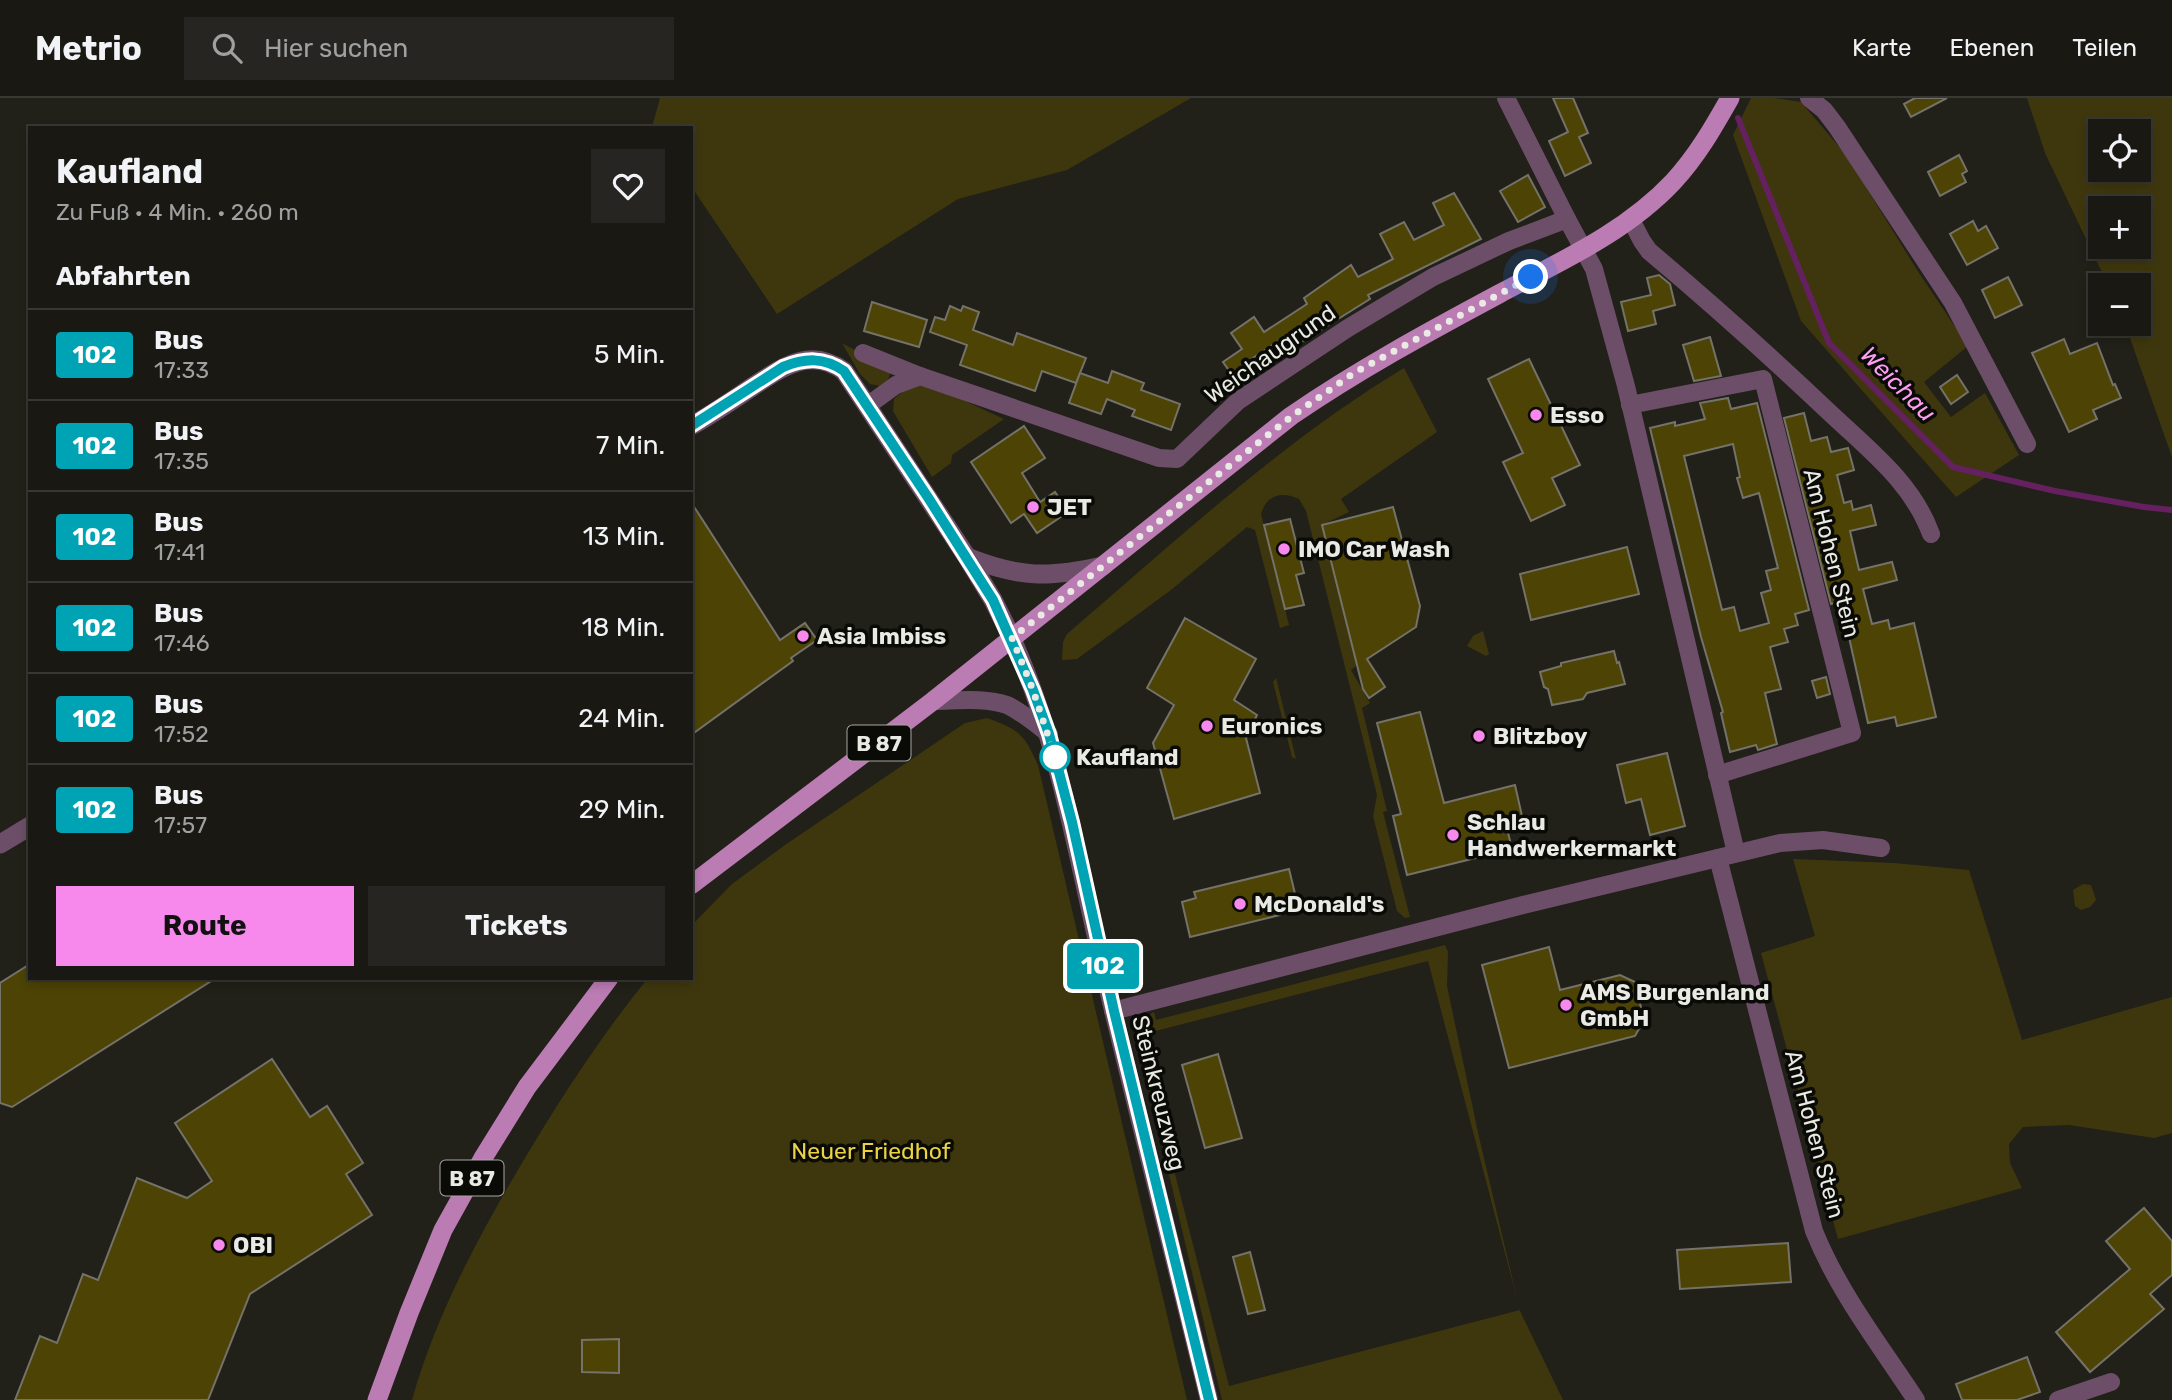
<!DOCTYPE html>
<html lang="de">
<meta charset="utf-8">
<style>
:root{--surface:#191813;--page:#262521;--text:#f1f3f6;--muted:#9fa0a0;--line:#373733;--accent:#f788ec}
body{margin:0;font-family:Rubik,sans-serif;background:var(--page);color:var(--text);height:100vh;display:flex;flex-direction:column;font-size:26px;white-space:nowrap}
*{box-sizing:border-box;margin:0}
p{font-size:23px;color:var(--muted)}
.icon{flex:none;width:38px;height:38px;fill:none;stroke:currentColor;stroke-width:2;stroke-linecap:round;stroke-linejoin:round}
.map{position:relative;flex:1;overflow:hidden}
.drawer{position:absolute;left:28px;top:28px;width:665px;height:854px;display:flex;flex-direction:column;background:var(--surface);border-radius:0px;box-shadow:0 4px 10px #0003,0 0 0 2px var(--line)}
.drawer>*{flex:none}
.badge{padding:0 14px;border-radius:5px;font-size:24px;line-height:46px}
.fabs{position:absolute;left:2088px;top:21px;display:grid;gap:14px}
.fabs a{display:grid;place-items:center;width:63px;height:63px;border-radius:0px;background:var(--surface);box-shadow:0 4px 10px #0003,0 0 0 2px var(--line);font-size:35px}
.you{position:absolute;width:35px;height:35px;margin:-18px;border:5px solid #fff;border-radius:50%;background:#1a73e8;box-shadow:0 0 0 10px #1a73e833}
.map>.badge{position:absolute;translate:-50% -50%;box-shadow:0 0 0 4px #fff}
h2{padding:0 28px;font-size:26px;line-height:63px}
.round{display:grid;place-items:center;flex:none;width:74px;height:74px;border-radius:0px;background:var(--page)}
.summary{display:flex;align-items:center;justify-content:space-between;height:119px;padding:0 28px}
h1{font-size:33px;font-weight:700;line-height:52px}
.action{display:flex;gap:14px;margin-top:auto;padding:14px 28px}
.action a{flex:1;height:80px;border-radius:0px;background:var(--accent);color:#111;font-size:28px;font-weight:700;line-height:80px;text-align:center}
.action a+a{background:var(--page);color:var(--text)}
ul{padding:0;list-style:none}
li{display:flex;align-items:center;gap:21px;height:91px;padding:0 28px;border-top:2px solid var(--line)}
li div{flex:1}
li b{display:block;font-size:26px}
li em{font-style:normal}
li .badge{min-width:77px;font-weight:700;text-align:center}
header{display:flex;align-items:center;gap:42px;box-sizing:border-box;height:98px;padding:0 35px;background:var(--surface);border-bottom:2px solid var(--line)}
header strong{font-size:33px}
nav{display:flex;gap:38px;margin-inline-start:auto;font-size:24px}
.search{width:490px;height:63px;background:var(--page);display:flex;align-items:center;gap:18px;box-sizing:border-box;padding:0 24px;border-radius:0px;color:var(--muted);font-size:26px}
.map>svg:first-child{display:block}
</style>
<header>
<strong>Metrio</strong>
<div class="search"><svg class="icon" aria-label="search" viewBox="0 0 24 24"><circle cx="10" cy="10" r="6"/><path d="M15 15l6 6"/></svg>Hier suchen</div>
<nav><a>Karte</a><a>Ebenen</a><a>Teilen</a></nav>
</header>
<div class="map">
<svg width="2172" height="1302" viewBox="0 0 2172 1302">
<rect width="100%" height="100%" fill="#212019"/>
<!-- green -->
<g fill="#3e370e" fill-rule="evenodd">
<polygon points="660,0 1191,0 1067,72 958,101 777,216 691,88 691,30 652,29"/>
<polygon points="1751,0 1774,0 1801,4 1846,57 1919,175 1968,248 1924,284 1951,319 1985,295 2019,357 1956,399 1801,223 1733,37"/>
<path d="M 2027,0 L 2172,0 L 2172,359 L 2125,226 L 2138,226 L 2138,187 L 2108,187 L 2045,55 ZM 2100,33 L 2138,33 L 2138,72 L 2100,72 ZM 2100,110 L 2138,110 L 2138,149 L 2100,149 Z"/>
<polygon points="842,245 891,272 888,282 880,288 870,286 860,276"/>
<path d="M 1404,270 L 1437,334 L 1341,401 L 1349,414 L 1322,427 L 1357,567 L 1351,572 L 1370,605 L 1362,610 L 1387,713 L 1383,714 L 1410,819 L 1405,820 L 1397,813 L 1373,718 L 1377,697 L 1306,413 L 1299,401 C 1282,393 1267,396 1261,416 L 1289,527 L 1280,530 L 1255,432 L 1247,429 L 1171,492 L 1077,561 L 1062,562 L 1063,544 L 1067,536 C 1176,443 1281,344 1404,270 Z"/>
<polygon points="920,286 939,291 1004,321 952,357 951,365 932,379 893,313 894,301 907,290"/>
<polygon points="1483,533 1489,556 1486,558 1467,548 1473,538"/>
<polygon points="1276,580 1296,661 1292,659 1273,584"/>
<path d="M 987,620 C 1020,632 1024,636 1038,667 L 1187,1302 L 412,1302 C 436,1217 477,1141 522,1065 C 560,1001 601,938 648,880 L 691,880 L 691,828 L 732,786 L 785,747 L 965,625 Z"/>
<polygon points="1793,761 1894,765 1969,772 2022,942 2172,899 2172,1035 2154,1040 2069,1027 2023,1029 2009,1046 2010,1065 2022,1090 1838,1141 1761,855 1815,838"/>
<polygon points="2083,786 2091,787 2096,802 2090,809 2081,812 2075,808 2073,792"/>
<path d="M 1445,847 L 1448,854 L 1447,888 L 1479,1039 L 1520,1213 L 1563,1302 L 1222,1302 L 1144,970 L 1147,966 L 1229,1288 L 1520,1212 L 1428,863 L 1136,938 C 1140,926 1143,920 1154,914 L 1156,922 Z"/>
</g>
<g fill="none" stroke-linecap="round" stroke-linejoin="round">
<!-- stream -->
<polyline stroke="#652060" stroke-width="6" points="1738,20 1829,245 1953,369 2055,393 2144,409 2172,412"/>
</g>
<!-- building -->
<g fill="#4c4304" stroke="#747269" stroke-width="2" fill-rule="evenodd">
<polygon points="1553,0 1573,0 1588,35 1579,39 1591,65 1565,78 1549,43 1568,34"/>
<polygon points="1915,0 1947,0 1911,19 1904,6"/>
<polygon points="1959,57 1967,73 1962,76 1966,84 1940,98 1928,74"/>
<polygon points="1528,77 1545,109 1518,124 1500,93"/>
<polygon points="1454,95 1481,141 1368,197 1370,201 1287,253 1280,242 1250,262 1258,275 1240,288 1223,264 1242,251 1231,235 1254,219 1264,234 1307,206 1304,200 1351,167 1358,179 1393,161 1380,136 1404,124 1414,142 1444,127 1433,105"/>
<polygon points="1973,123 1978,133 1986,128 1998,150 1967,167 1950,136"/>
<polygon points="1659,177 1670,186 1675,207 1653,213 1656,226 1628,233 1621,204 1651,197 1647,180"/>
<polygon points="2008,179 2022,207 1995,220 1982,192"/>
<polygon points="872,204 927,222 919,249 864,233"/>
<polygon points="950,208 961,213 963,208 979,214 973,232 1013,247 1017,235 1086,260 1076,285 1042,273 1035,293 960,267 967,247 930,234 935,219 945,222"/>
<polygon points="1710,239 1721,278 1694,283 1683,247"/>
<polygon points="2064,241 2070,256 2097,245 2113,287 2115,286 2121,300 2093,312 2097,321 2069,334 2032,255"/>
<polygon points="1529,261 1580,367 1552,380 1565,407 1531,423 1503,364 1523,355 1488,281"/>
<polygon points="1112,273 1144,285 1141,292 1180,306 1171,332 1132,318 1135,312 1107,301 1101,316 1069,305 1080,275 1108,285"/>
<polygon points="1957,277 1968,294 1951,306 1940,289"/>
<path d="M 1728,300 L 1731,311 L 1757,305 L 1809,512 L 1795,516 L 1798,527 L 1784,531 L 1788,544 L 1770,549 L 1781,591 L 1765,595 L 1777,646 L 1758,652 L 1756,647 L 1730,654 L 1721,615 L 1723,614 L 1701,539 L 1650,330 L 1675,324 L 1675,328 L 1705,321 L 1700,305 ZM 1733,346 L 1740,379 L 1737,380 L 1743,400 L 1759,395 L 1778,470 L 1766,473 L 1771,492 L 1761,495 L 1769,525 L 1740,533 L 1734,509 L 1722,512 L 1684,358 Z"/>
<polygon points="1804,315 1811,343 1827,339 1831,354 1848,350 1854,372 1837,377 1844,405 1851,403 1853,412 1871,407 1876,427 1850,433 1859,472 1892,464 1897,482 1863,491 1872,526 1888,522 1890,531 1914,525 1936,619 1897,628 1895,619 1868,625 1841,503 1831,506 1784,320"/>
<polygon points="1024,328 1045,360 1022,375 1040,404 1055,394 1068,414 1037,435 1024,416 1011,425 971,364"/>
<polygon points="691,404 780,542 805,525 817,542 791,560 793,563 691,637"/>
<polygon points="1393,409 1420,508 1416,529 1367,561 1385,589 1369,600 1363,591 1322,427"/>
<polygon points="1290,421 1304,475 1296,477 1304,507 1285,511 1264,427"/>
<polygon points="1627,449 1639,496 1531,522 1520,476"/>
<polygon points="1185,520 1256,561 1234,602 1257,617 1246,640 1260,695 1174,721 1153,645 1174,607 1147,590"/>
<polygon points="1614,553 1617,565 1619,564 1625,586 1587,595 1583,601 1552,607 1548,591 1544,589 1540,574 1561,568 1561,565"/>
<polygon points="1826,579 1830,596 1817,600 1812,583"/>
<polygon points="1420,614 1444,705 1515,687 1522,718 1505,722 1512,751 1407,777 1393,718 1401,716 1377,625"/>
<polygon points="1667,655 1685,728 1650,737 1641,701 1626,705 1617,667"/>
<polygon points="1289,771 1298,808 1280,812 1280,817 1190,839 1182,804 1196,800 1194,794"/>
<polygon points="1549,849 1560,892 1620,877 1635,884 1644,922 1635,938 1509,970 1482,867"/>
<polygon points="30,866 30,880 216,880 12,1009 0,1005 0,885"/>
<polygon points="1218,956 1242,1040 1205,1050 1182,967"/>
<polygon points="272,961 310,1019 327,1008 363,1065 346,1076 372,1117 250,1196 208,1302 15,1302 40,1238 57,1245 83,1176 98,1182 137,1080 187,1100 212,1083 175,1025"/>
<polygon points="2144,1110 2172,1143 2172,1177 2150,1196 2164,1211 2090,1274 2056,1234 2130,1171 2106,1143"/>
<polygon points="1788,1145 1791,1184 1680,1191 1677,1152"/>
<polygon points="1250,1154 1265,1212 1248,1216 1233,1159"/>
<polygon points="619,1241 619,1275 582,1274 582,1242"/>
<polygon points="2027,1259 2040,1294 2017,1302 1962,1302 1956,1286"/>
</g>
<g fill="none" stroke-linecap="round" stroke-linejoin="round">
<!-- minor -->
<g stroke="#6d4e69" stroke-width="18">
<polyline points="1506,0 1567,121"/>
<polyline points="1809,0 1824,12 1837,29 1953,205 2027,346"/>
<path d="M 1631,122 L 1642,143 L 1649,153 C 1711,205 1771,259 1829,314 C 1868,351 1912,384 1931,436"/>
<polyline points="863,255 920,278 1159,360 1177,361 1238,303 1348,230 1433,179 1509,143 1567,121 1594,171 1626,288 1736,755"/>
<polyline points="1630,307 1763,281 1852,635 1717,677"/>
<polyline points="867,308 896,287 920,278"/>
<path d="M 1012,540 C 1059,645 1077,758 1103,870 C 1137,1015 1174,1158 1209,1302"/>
<path d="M 933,603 C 956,603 984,599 1007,607 C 1022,614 1036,626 1049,636"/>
<path d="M 1718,760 L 1814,1133 C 1839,1195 1880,1247 1916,1302"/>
<polyline points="1113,913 1523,807 1780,745 1823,742 1881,750"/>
<polyline points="2058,1302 2111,1284"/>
</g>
<!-- tertiary -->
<g stroke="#6d4e69" stroke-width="19">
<path d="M 691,328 C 713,316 734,301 755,287 C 785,268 810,249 844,273 L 967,459 L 993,502 L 1012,540"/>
<path d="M 967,459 C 1020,480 1048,480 1103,468"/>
<polyline points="0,746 30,728"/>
</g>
<!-- primary -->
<g stroke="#bb7bb3" stroke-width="19">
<path d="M 691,787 L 933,603 L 1291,318 C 1358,272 1428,234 1499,196 C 1559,164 1625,135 1673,84 C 1697,58 1713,30 1730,0"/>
<polyline points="377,1302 409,1215 443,1132 483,1060 527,989 609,880"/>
</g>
</g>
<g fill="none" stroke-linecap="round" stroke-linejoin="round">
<defs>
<path id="line" d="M 691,328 L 783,269 C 805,260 824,259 844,273 L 929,401 L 993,502 L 1033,592 L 1049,636 L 1072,724 L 1114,913 L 1209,1302"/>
</defs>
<!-- line casing -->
<use href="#line" stroke="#fff" stroke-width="16"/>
<!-- line -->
<use href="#line" stroke="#00a3b4" stroke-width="10"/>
<!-- walk -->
<polyline stroke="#eaeae4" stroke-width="7" stroke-dasharray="0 12.6" points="1055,659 1033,592 1012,540 1292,318 1354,275 1531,179"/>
</g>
<!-- markers -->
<g fill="#f788ec" stroke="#0a0a07" stroke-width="2.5">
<circle cx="1536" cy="317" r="7"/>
<circle cx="1033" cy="409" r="7"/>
<circle cx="1284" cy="451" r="7"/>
<circle cx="803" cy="538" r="7"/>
<circle cx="1207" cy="628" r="7"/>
<circle cx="1479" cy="638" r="7"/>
<circle cx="1453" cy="737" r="7"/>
<circle cx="1240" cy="806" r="7"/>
<circle cx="1566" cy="907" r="7"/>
<circle cx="219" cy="1147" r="7"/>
</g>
<circle fill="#fff" stroke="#00a3b4" stroke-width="3.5" cx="1055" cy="659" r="14"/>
<g text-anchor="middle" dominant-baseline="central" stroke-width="7" stroke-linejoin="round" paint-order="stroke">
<!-- shield labels -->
<g fill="#0a0a07" stroke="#a7a7a2" stroke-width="2">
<rect x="847.5" y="627.5" width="63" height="35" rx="5"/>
<rect x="440.5" y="1062.5" width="63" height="35" rx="5"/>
</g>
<g font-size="21" font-weight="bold" fill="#eaeae4">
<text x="879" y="645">B 87</text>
<text x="472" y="1080">B 87</text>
</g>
<!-- street labels -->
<g font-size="23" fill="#eaeae4" stroke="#0a0a07">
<text transform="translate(1270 256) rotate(-35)">Weichaugrund</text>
<text transform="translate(1832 455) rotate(76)">Am Hohen Stein</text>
<text transform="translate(1159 995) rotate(76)">Steinkreuzweg</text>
<text transform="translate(1815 1036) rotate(75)">Am Hohen Stein</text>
</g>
<!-- poi labels -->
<g font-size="23" font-weight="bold" fill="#eaeae4" stroke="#0a0a07" text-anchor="start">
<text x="1550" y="317">Esso</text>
<text x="1047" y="409">JET</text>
<text x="1298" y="451">IMO Car Wash</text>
<text x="817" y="538">Asia Imbiss</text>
<text x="1221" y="628">Euronics</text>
<text x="1493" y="638">Blitzboy</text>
<text x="1467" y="724">Schlau<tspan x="1467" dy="26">Handwerkermarkt</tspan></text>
<text x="1254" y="806">McDonald's</text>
<text x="1580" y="894">AMS Burgenland<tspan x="1580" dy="26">GmbH</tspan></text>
<text x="233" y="1147">OBI</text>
</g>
<!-- stop labels -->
<g font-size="23" font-weight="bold" fill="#eaeae4" stroke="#0a0a07" text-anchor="start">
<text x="1076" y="659">Kaufland</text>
</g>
<!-- park labels -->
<g font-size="23" fill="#ebd344" stroke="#0a0a07">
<text x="871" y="1053">Neuer Friedhof</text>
</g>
<!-- water labels -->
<g font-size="24" font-style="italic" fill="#fe9df3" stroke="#0a0a07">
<text transform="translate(1898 286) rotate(45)">Weichau</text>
</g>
</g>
</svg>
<div class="fabs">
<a><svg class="icon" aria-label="locate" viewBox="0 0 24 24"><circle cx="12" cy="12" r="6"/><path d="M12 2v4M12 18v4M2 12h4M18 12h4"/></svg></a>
<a>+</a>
<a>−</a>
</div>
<div class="you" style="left:1531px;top:179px"></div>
<b class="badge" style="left:1103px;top:868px;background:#00a3b4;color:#fff">102</b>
<section class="drawer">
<div class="summary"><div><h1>Kaufland</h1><p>Zu Fuß · 4 Min. · 260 m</p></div><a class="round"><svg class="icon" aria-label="heart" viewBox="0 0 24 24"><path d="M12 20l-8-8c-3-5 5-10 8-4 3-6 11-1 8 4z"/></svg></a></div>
<h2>Abfahrten</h2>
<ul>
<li><span class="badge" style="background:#00a3b4;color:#fff">102</span><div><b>Bus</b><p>17:33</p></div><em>5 Min.</em></li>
<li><span class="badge" style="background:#00a3b4;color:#fff">102</span><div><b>Bus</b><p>17:35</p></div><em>7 Min.</em></li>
<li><span class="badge" style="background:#00a3b4;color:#fff">102</span><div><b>Bus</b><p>17:41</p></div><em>13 Min.</em></li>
<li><span class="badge" style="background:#00a3b4;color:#fff">102</span><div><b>Bus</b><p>17:46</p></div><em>18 Min.</em></li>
<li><span class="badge" style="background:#00a3b4;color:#fff">102</span><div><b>Bus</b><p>17:52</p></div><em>24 Min.</em></li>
<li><span class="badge" style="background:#00a3b4;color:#fff">102</span><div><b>Bus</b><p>17:57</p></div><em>29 Min.</em></li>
</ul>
<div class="action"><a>Route</a><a>Tickets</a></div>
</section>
</div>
